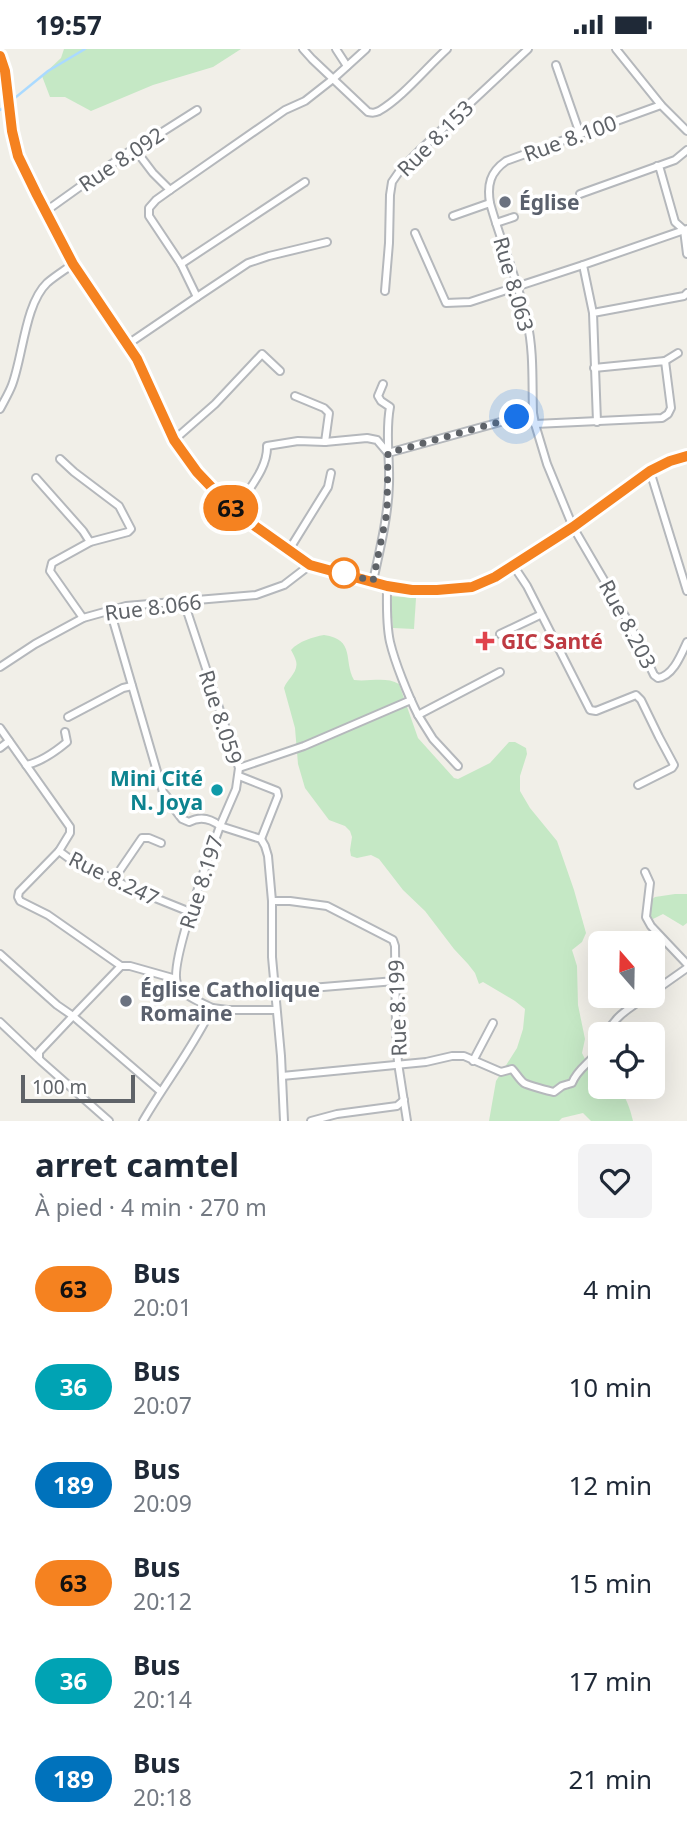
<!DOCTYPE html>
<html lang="fr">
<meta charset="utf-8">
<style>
:root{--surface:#fff;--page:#f2f2f3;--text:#1f2937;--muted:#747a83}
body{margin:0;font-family:"Noto Sans",sans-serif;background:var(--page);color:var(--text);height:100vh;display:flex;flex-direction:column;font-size:26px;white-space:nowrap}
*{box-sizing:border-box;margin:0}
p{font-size:23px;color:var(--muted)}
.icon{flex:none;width:38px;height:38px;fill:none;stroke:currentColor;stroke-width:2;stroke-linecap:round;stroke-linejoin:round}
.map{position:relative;height:1072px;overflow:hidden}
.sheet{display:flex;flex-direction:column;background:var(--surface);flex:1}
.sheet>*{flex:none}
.badge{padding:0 14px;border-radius:23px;font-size:24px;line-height:46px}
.needle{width:46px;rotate:340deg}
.tools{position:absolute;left:588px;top:882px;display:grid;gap:14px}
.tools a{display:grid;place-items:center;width:77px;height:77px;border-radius:10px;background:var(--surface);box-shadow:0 7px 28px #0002;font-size:35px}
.scale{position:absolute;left:21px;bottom:18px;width:114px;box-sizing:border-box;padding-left:7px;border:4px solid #5f6368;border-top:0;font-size:19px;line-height:24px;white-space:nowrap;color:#5f6368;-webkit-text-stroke:5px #fff;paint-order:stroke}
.you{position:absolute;width:35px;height:35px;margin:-18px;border:5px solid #fff;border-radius:50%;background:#1a73e8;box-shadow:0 0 0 10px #1a73e833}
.map>.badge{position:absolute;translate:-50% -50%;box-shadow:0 0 0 4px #fff}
.round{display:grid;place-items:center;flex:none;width:74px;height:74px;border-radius:10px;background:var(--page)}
.headline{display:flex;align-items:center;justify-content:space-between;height:119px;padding:0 35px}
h1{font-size:33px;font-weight:700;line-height:52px}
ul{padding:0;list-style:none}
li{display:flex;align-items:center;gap:21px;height:98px;padding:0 35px}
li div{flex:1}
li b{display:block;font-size:26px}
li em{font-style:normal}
li .badge{min-width:77px;font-weight:700;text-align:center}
.status{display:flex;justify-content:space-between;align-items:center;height:49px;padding:0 35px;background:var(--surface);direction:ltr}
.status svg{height:19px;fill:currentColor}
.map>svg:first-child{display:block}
</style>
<div class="status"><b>19:57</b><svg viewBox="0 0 49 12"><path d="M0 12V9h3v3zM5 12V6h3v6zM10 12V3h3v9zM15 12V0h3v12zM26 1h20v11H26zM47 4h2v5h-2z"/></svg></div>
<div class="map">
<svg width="687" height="1072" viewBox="0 0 687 1072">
<rect width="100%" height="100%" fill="#f1efe8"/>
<!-- green -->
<g fill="#c5e8c5">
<polygon points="64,0 241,0 213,18 153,36 91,62 65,48 50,48 42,27 61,9"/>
<polygon points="390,547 416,549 414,580 393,579"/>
<path d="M 324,586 C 356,591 343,611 354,631 C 369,633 386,627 399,635 L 418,689 L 454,729 L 458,730 L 490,714 L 509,693 L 515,693 L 526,699 L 527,705 L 520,727 L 520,742 L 530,759 L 557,792 L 574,841 L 586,884 L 582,893 L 572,901 L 577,917 L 578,956 L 585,990 L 582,1004 L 590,1020 L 600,1026 L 600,1038 L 617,1038 C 626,1047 630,1059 633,1072 L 591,1072 L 583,1064 L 562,1069 L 559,1072 L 489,1072 L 496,1032 L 517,999 L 523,980 L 525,960 L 515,952 L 483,933 L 479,935 L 475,924 L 468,915 L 454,900 L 425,862 L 403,841 L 379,810 L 371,806 L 357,809 L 351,807 L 350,801 L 352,788 L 350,782 L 345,777 L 329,771 L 305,739 L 298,715 L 295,679 L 284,639 C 287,630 299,623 296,612 C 295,608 293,605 291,601 C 299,592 313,588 324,586 Z"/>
<polygon points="675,845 687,845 687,874 683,877 663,865 653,870 648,865 649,853 655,848"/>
</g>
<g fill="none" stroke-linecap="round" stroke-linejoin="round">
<!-- stream -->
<polyline stroke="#aadaff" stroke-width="2.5" points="0,61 48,22 85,0"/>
<defs>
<g id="minor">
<path d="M 303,0 L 312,10 L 368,63 C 373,64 374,64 379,62 C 402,49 427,18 447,0"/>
<polyline points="336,0 347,17"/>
<polyline points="616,0 661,56 687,82"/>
<polyline points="0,7 5,22 12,82 18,107 52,175 73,215 137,310 174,391 197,423 235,463 310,516 387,537 412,541 437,541 472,538 495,528 573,478 650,422 670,412 687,407"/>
<polyline points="556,16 580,85"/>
<polyline points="657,117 660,120 675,173 684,181 687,205"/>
<polyline points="170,141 285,61 305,52 333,30 366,0"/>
<polyline points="580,145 675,111 687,101"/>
<path d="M 490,154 C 487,136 490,123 506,112 L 661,56"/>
<polyline points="46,162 134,99 145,94 197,61"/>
<path d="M 453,167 L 490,154 C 501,194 518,232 527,272 C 534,302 532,334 533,364 L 535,375 L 547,415 L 573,478 L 629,574 L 654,626 L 658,629 C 673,627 681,606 687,593"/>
<polyline points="496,174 514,168"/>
<polyline points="415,184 446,254 470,253 583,216"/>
<polyline points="181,215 305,133"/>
<polyline points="385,242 389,194 390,146 392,133 401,120 419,102 528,0"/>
<polyline points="197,248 248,214 269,207 327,193"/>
<polyline points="593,264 583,216 687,180"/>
<polyline points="128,295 197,248 181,215 149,167 149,159 156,151 170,141 153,124 134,99"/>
<polyline points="665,312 678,304"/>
<polyline points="295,347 324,359 329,364 325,393"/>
<path d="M 0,360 C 4,352 9,344 12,336 C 23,307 25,255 47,234 C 55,227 65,221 73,215"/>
<polyline points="597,373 593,264 684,247 687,244"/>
<polyline points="535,375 662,369 668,365 671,359 665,312 594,319"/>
<polyline points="174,391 215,355 262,305 280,322"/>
<polyline points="60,410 74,423 119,457 131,480 128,483 90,493 52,514 50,522 83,569"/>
<polyline points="650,422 687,542"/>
<polyline points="36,429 83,482 90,493"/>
<path d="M 235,463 C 246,442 268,421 267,397 L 298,392 L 325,393 L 367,389 L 377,391 L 388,404 L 533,364"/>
<polyline points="289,501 328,438 331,424"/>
<polyline points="513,516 527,537 590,661 596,662 636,646 641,651 659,688 674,716 672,719 638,736"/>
<path d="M 373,532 C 380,500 388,468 389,435 C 390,409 385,384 390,358 L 381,352 L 378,347 L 383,335"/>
<path d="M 387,537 C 387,556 386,575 390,593 C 395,614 408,646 418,666 L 500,623"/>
<polyline points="184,553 239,719 236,740 220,777 261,790 265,797 268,807 272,852 272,908 281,1007 284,1072"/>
<path d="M 110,561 L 163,743 L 173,755 L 175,761 L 182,770 L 189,773 C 200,767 210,769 220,777 C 211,803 169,913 177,934 C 182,947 201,953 212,959 C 193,999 165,1034 143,1072"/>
<polyline points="500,585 540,566"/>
<polyline points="0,618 35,595 83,569 126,557 256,546 284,536 310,516"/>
<polyline points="418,666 433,690 458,717"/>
<polyline points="68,668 123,639 132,637"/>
<polyline points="0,679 70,778 70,784 59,802 74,813 114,830 128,838 190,863"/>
<polyline points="0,699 9,692"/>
<path d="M 26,716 C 41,713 55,703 67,693 L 65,683"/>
<polyline points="239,719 304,697 411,651"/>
<polyline points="239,727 277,742 278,747 261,790"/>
<polyline points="59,802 19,843 18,848 20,852 48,866 121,917"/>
<polyline points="645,823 650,834 646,868 651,877 687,915"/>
<polyline points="114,830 142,789 149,789 161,794"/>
<polyline points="272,852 290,852 327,857 393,891 395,897 396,980 398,1014 407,1072"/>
<polyline points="0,905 57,956 73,967 39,1003 39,1008"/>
<polyline points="275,942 395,932"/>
<polyline points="653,943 687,919"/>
<polyline points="212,959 228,961 276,961"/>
<polyline points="0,973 41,1012 109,1072"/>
<path d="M 606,985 C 616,966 630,959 647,947"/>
<polyline points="473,1012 493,974"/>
<path d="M 282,1027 L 426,1013 L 452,1007 L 464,1007 L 501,1023 L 512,1020 C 516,1024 519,1030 524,1034 C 527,1036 549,1042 554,1043 L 562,1037 L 572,1034 C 578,1018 593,1013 600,998"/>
<polyline points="160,1042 73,967 121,917 130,917 176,930"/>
<polyline points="311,1072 337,1065 397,1057 404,1051"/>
</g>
</defs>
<!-- minor casing -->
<use href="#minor" stroke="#b5b8bc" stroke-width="10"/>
<!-- minor -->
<use href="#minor" stroke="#fff" stroke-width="6"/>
</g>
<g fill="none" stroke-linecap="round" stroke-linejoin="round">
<defs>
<polyline id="line" points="0,7 5,22 12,82 18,107 37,146 73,215 137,310 174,391 197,423 235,463 310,516 387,537 412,541 437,541 472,538 495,528 573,478 650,422 670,412 687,407"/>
</defs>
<!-- line casing -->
<use href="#line" stroke="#fff" stroke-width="16"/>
<!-- line -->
<use href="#line" stroke="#f58220" stroke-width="10"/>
<!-- walk -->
<polyline stroke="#5f6368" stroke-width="7" stroke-dasharray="0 12.6" points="344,524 335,522 373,532 387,463 388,404 517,368"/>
</g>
<!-- markers -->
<g fill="#6b7280" stroke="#fff" stroke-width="2.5">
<circle cx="505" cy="153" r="7"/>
<circle cx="126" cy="952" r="7"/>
</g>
<circle fill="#fff" stroke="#f58220" stroke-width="3.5" cx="344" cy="524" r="14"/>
<path fill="#e0444e" stroke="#fff" stroke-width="2.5" d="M481.5 581.5h7v7h7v7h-7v7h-7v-7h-7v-7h7z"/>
<circle fill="#0f9aa8" stroke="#fff" stroke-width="2.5" cx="217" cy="741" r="7"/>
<g text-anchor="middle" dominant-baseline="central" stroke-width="7" stroke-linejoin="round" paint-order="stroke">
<!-- street labels -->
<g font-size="21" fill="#5f6368" stroke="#fff">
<text transform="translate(435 89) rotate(-45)">Rue 8.153</text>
<text transform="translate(570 89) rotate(-20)">Rue 8.100</text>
<text transform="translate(121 110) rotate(-34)">Rue 8.092</text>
<text transform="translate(514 235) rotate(74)">Rue 8.063</text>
<text transform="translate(153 558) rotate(-7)">Rue 8.066</text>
<text transform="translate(628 575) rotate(62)">Rue 8.203</text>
<text transform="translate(221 668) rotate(72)">Rue 8.059</text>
<text transform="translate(114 829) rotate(26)">Rue 8.247</text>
<text transform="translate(201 833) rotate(-72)">Rue 8.197</text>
<text transform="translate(397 959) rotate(-92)">Rue 8.199</text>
</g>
<!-- worship labels -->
<g font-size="21" font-weight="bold" fill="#5b616d" stroke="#fff" text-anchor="start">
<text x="519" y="153">Église</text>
<text x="140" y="940">Église Catholique<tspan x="140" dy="24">Romaine</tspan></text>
</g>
<!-- health labels -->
<g font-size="21" font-weight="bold" fill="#be3a42" stroke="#fff" text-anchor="start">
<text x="501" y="592">GIC Santé</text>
</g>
<!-- culture labels -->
<g font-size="21" font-weight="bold" fill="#0d838f" stroke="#fff" text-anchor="end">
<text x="203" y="729">Mini Cité<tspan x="203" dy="24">N. Joya</tspan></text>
</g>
</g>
</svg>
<div class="tools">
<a><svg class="needle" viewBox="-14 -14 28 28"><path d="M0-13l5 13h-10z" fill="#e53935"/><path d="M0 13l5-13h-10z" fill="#747a83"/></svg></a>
<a><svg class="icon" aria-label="locate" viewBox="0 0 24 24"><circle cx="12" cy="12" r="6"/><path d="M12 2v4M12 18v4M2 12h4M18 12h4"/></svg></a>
</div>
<div class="scale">100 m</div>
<div class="you" style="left:517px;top:368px"></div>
<b class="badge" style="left:231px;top:459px;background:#f58220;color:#111">63</b>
</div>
<section class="sheet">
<div class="headline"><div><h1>arret camtel</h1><p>À pied · 4 min · 270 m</p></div><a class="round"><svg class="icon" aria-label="heart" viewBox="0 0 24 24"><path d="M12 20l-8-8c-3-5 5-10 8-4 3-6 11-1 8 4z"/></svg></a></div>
<ul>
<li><span class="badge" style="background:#f58220;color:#111">63</span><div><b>Bus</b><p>20:01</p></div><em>4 min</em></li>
<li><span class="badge" style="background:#00a3b4;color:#fff">36</span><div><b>Bus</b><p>20:07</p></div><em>10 min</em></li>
<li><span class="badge" style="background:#0072bc;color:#fff">189</span><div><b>Bus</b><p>20:09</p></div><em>12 min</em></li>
<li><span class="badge" style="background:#f58220;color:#111">63</span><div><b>Bus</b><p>20:12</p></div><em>15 min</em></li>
<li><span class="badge" style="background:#00a3b4;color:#fff">36</span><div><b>Bus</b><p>20:14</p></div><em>17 min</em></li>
<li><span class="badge" style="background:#0072bc;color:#fff">189</span><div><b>Bus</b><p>20:18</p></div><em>21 min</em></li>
</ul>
</section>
